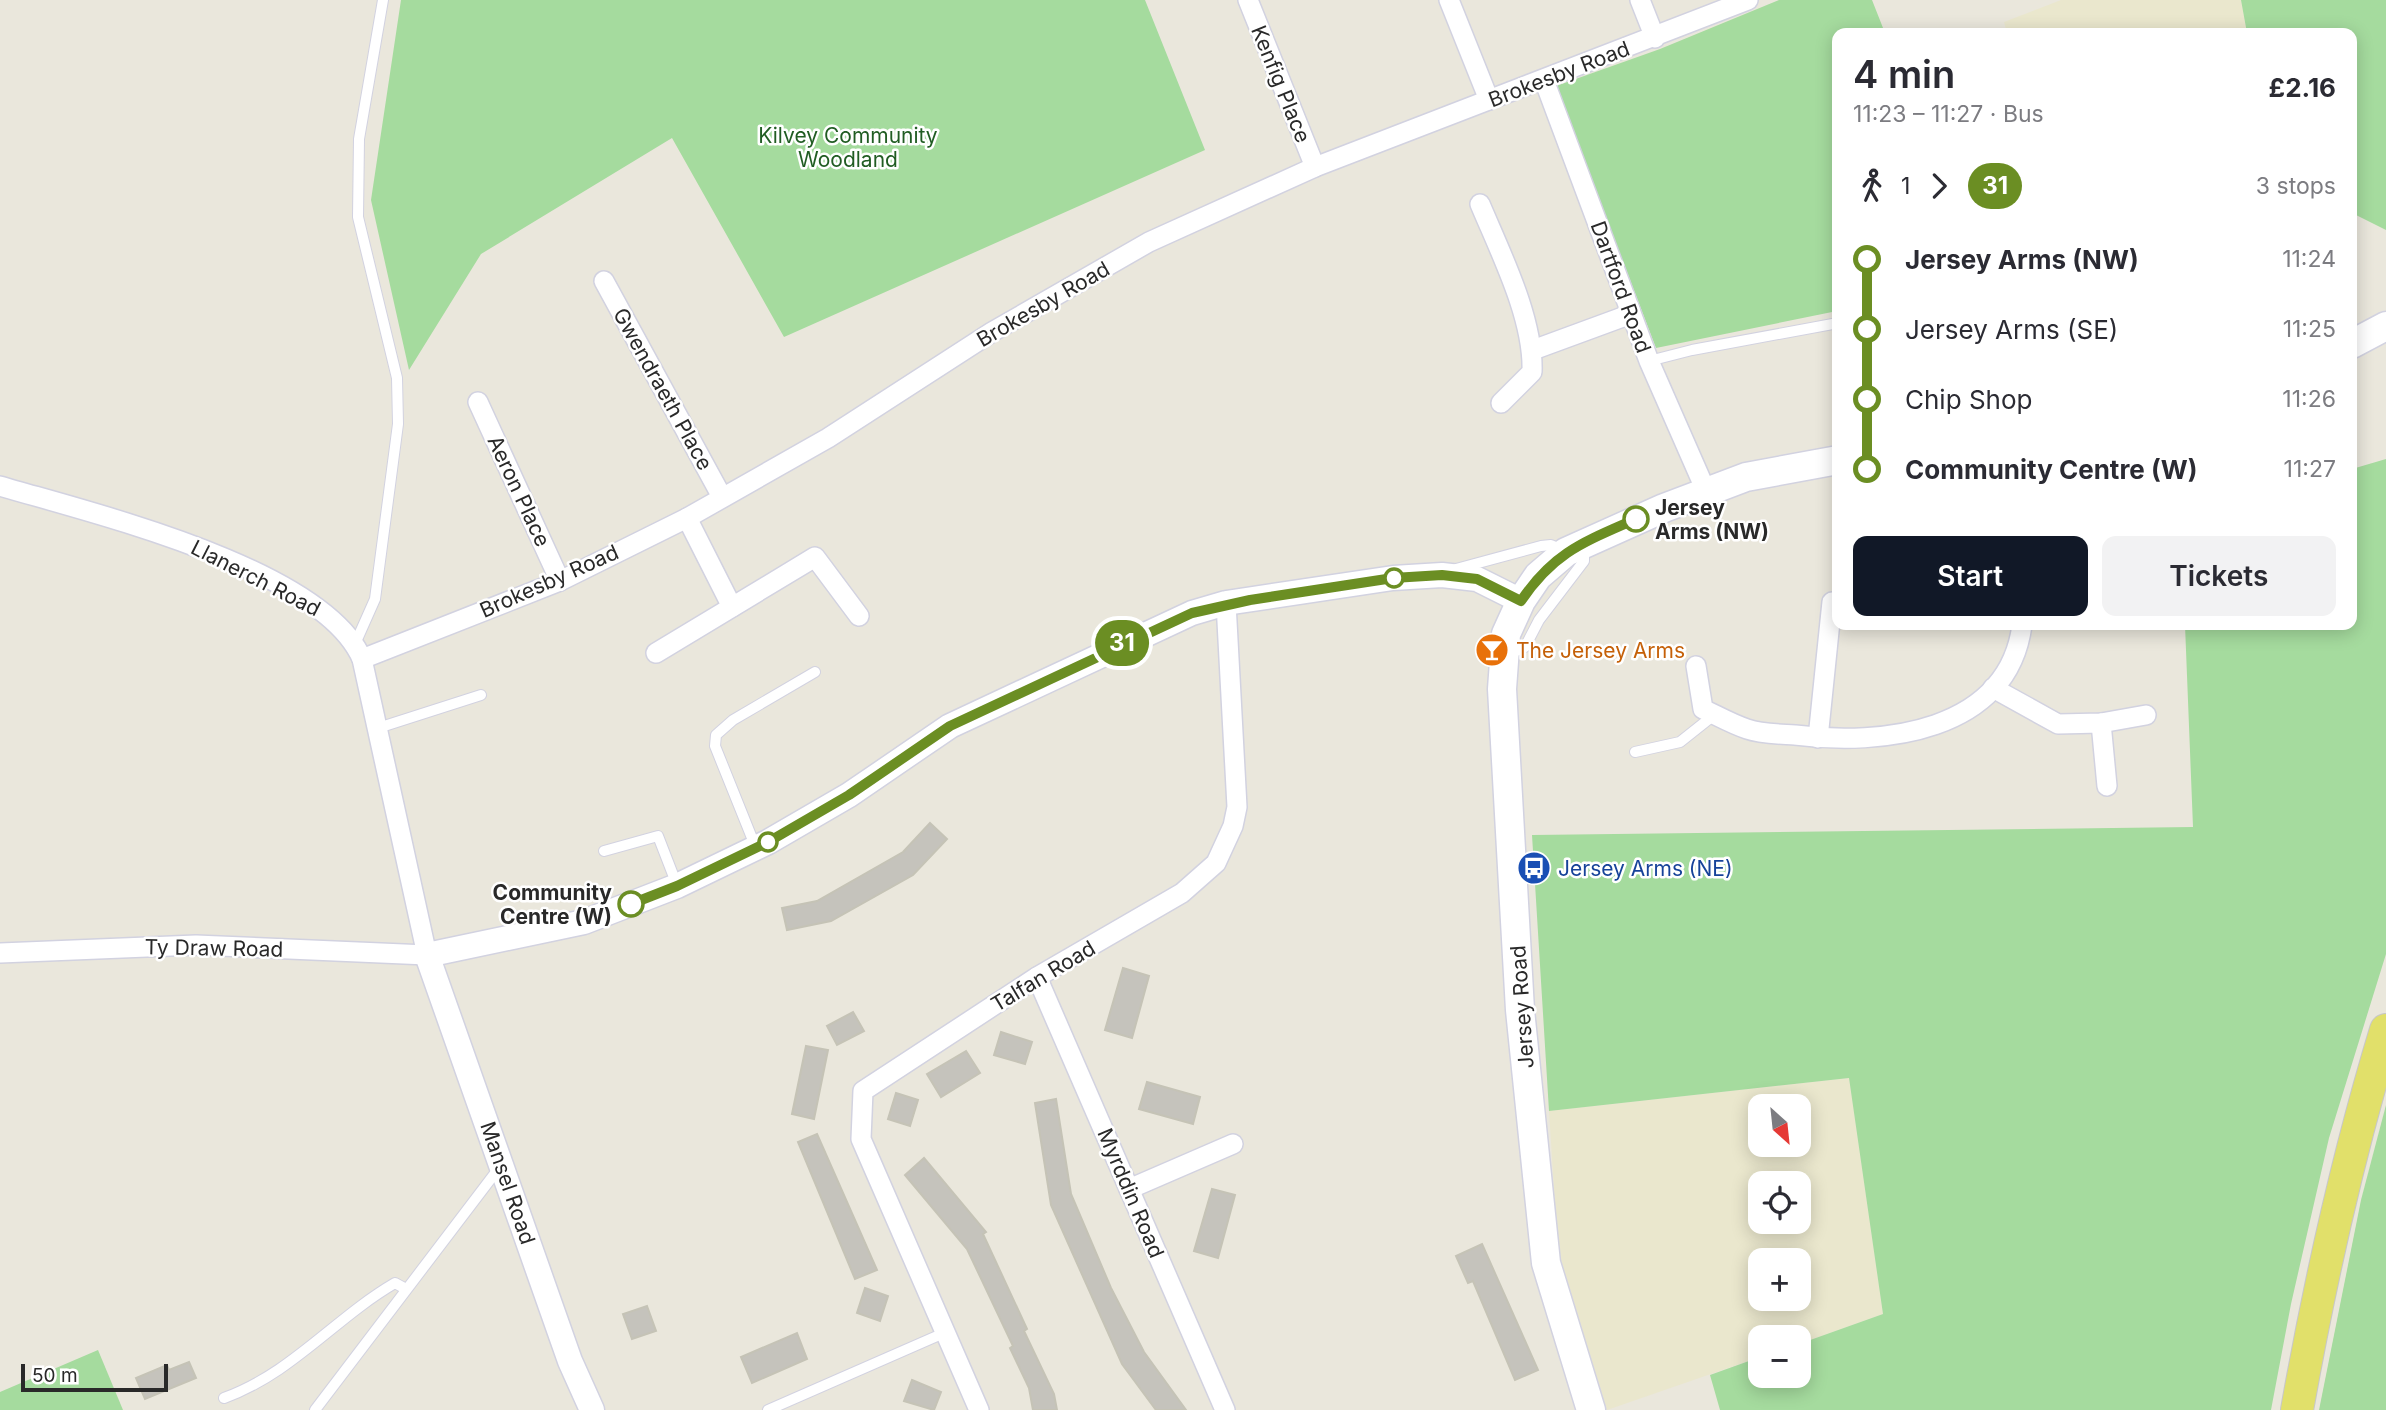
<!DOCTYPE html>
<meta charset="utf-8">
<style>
:root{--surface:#fff;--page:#f2f2f3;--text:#2b2b33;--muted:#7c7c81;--accent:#111827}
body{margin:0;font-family:Inter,sans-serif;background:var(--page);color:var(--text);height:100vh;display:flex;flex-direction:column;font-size:26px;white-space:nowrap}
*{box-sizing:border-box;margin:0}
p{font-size:23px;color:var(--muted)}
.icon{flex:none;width:38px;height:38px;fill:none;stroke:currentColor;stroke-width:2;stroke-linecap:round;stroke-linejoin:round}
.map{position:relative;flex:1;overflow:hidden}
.sheet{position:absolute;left:1832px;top:28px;width:525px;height:602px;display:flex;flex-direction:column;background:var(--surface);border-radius:14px;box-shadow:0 4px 18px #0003}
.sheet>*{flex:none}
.badge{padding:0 14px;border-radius:23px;font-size:24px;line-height:46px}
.needle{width:46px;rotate:153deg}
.buttons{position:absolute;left:1748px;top:1094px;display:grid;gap:14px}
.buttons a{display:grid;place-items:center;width:63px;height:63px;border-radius:14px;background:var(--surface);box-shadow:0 4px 18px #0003;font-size:35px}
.scale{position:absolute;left:21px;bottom:18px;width:147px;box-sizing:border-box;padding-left:7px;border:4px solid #292929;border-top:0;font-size:19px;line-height:24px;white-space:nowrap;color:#292929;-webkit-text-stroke:5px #fff;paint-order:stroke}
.map>.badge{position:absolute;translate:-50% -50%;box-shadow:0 0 0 4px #fff}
.legs{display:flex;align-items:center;gap:10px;height:77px;padding:0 21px;font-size:23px}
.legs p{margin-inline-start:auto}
.head{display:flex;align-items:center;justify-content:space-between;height:119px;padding:0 21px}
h1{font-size:38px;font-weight:600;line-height:52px}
.cta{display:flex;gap:14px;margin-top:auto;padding:14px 21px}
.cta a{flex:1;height:80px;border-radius:14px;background:var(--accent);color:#fff;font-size:28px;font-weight:600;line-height:80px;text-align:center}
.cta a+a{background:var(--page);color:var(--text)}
ul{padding:0 21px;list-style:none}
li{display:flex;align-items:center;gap:24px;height:70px;font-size:26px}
li i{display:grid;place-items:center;width:10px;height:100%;margin:0 9px;background:currentColor}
li i::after{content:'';width:18px;height:18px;margin:-9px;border:5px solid;border-radius:50%;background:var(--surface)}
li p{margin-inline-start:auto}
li:first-child i{background:linear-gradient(#0000 50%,currentColor 0)}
li:last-child i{background:linear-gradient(currentColor 50%,#0000 0)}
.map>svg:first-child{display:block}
</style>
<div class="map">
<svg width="2386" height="1410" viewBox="0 0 2386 1410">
<rect width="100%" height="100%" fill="#eae7dc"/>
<!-- education -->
<g fill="#eae7cd" fill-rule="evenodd">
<polygon points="2061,0 2241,0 2247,33 2007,33 2004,22"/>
<path d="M 1849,1078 L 1883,1314 L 1799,1344 L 1799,1337 L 1760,1337 L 1760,1357 L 1607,1410 L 1558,1250 L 1549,1111 ZM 1760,1106 L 1799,1106 L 1799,1144 L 1760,1144 ZM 1760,1183 L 1799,1183 L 1799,1222 L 1760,1222 ZM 1760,1260 L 1799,1260 L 1799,1298 L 1760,1298 Z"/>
</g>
<!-- green -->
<g fill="#a5db9e">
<polygon points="401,0 1145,0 1205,150 784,337 672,138 481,254 409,370 371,200"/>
<polygon points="1779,0 1872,0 1885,33 1838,33 1837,311 1656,348 1556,86 1660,49"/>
<polygon points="2241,0 2386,0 2386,230 2352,213 2352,33 2247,33"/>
<polygon points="2386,459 2386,954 2329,1138 2291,1304 2271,1410 1720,1410 1710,1375 1760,1357 1760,1376 1799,1376 1799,1344 1883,1314 1849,1078 1549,1111 1532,835 2193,827 2185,625 2352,625 2352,469"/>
<polygon points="2386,1105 2386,1410 2319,1410 2361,1200"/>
<polygon points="98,1350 123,1410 0,1410 0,1392"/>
</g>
<!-- building -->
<g fill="#c5c3bc" stroke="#c5c3b6" stroke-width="2">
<polygon points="930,823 947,839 913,875 831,921 787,930 782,908 817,901 889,860 903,852"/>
<polygon points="1123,968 1149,976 1132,1038 1105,1030"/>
<polygon points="853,1012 864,1031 837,1045 827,1026"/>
<polygon points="1001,1032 1032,1042 1025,1064 994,1055"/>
<polygon points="806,1046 828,1050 814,1119 792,1114"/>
<polygon points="966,1051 980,1073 941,1097 927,1074"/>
<polygon points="1147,1082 1200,1097 1193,1124 1139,1109"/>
<polygon points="896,1093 918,1100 910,1126 888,1119"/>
<polygon points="1056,1099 1071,1194 1111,1288 1144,1352 1186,1410 1156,1410 1122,1364 1051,1205 1035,1103"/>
<polygon points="817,1134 877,1270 855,1279 798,1142"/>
<polygon points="924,1158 986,1232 983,1234 1027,1329 1024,1331 1054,1394 1057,1410 1033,1410 1029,1388 1010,1348 1013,1346 967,1249 905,1175"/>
<polygon points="1212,1189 1235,1195 1218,1258 1194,1251"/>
<polygon points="1482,1244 1538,1370 1515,1380 1473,1281 1468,1283 1456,1256"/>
<polygon points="865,1288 888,1296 880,1321 857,1313"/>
<polygon points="647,1306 656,1331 632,1339 623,1314"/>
<polygon points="797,1333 807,1359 752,1383 741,1357"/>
<polygon points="189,1362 196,1378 145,1399 136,1378 167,1365 169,1370"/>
<polygon points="912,1380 941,1392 934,1410 904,1401"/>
</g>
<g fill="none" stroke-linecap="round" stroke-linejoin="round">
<defs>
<g id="service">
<polyline points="1649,361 1692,350 1838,323"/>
<polyline points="1456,569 1541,546 1551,545 1563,550"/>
<polyline points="355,644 375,599 398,424 397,378 358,217 359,139 383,0"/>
<polyline points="1507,655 1525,647 1539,620 1584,561 1584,547"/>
<polyline points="378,728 481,695"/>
<polyline points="1635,752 1680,742 1714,715"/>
<polyline points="756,848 715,746 716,735 733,720 815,672"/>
<polyline points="604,851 658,836 677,885"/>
<path d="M 224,1398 C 291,1374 335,1318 395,1283 L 406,1289"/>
<polyline points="315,1410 499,1168"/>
<polyline points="768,1410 944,1333"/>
</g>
<g id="minor">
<polyline points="1248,0 1315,167"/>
<polyline points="1449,0 1489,100"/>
<polyline points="1640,0 1655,38"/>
<polyline points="1544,80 1649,361 1706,491"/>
<path d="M 1480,204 C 1501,254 1534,319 1532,372 L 1501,403"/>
<polyline points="604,281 722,497"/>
<polyline points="1533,350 1631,314"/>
<polyline points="478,402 560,581"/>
<path d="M 0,486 C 91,513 323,568 362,659 L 427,955 L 196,945 L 0,953"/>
<polyline points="687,518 732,607"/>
<polyline points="656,653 815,557 859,616"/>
<polyline points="362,659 560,581 687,518 828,438 992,332 1149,242 1315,167 1748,0"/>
<path d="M 1696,666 L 1703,709 C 1718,716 1732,724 1747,729 C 1761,734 1780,734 1795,735 C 1881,746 2008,733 2022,625"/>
<polyline points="1993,688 2058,724 2101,723 2146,715"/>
<polyline points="2101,723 2107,786"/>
<polyline points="1818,738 1832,602"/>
<polyline points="1037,977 1225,1410"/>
<polyline points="1129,1189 1233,1144"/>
<polyline points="979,1410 861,1139 863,1091 1037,977 1182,893 1216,863 1233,826 1237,807 1226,603"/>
</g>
<polyline id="tertiary" points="592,1410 570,1361 427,955 584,922 677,886 768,842 849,795 950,726 1192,613 1226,603 1393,578 1442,575 1477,579 1521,601"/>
<g id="secondary">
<polyline points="2352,344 2386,326"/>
<polyline points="1591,1410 1546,1263 1520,1010 1502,689 1506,634 1521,601 1538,576 1566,552 1664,508 1746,477 1838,460"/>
</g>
<path id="primary" d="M 2297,1410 C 2320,1281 2348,1155 2386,1030"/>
</defs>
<!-- service casing -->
<use href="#service" stroke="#d2d2e0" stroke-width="12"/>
<!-- minor casing -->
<use href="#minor" stroke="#d2d2e0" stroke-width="22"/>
<!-- tertiary casing -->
<use href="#tertiary" stroke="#d2d2e0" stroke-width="27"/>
<!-- secondary casing -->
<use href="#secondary" stroke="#d2d2e0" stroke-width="31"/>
<!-- primary casing -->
<use href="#primary" stroke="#c7c7c7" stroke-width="34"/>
<!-- service -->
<use href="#service" stroke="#fff" stroke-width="10"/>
<!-- minor -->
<use href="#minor" stroke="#fff" stroke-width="19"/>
<!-- tertiary -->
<use href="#tertiary" stroke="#fff" stroke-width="24"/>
<!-- secondary -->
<use href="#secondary" stroke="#fff" stroke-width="28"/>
<!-- primary -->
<use href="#primary" stroke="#e1e06a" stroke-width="32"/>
</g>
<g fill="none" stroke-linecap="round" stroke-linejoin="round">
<defs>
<path id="line-1" d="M 631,904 L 677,886 L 768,842 L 849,795 L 950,726 L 1192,613 L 1250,600 L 1393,578 L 1442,575 L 1477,579 L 1521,601 C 1554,552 1584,542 1636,519"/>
</defs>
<!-- line-1 casing -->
<use href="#line-1" stroke="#fff" stroke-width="16"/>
<!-- line-1 -->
<use href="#line-1" stroke="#6b8e23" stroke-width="10"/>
</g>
<!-- icons -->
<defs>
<symbol id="bar-disc" viewBox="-11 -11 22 22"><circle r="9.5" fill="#e8710a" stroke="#fff"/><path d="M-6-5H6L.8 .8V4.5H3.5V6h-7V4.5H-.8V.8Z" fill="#fff"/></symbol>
<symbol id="bus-disc" viewBox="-11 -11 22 22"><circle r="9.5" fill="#1a4fb4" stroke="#fff"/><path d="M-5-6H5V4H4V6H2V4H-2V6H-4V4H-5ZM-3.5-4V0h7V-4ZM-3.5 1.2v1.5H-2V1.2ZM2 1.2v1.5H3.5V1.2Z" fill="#fff"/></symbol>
</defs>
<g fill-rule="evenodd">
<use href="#bar-disc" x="1473" y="631" width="38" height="38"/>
<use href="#bus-disc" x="1515" y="849" width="38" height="38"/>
</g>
<!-- markers -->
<g fill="#fff" stroke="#6b8e23" stroke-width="3.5">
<circle cx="1636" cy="519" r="12"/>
<circle cx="1394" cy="578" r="9"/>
<circle cx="768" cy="842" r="9"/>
<circle cx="631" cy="904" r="12"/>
</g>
<g text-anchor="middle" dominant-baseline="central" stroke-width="5" stroke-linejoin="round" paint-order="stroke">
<!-- street labels -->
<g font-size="21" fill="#292929" stroke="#fff">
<text transform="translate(1559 74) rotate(-21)">Brokesby Road</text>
<text transform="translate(1281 84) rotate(68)">Kenfig Place</text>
<text transform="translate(1621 287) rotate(70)">Dartford Road</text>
<text transform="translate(1043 304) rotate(-30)">Brokesby Road</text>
<text transform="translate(663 389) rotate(61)">Gwendraeth Place</text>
<text transform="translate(519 491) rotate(65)">Aeron Place</text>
<text transform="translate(256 578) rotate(27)">Llanerch Road</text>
<text transform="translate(549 581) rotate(-24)">Brokesby Road</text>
<text transform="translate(214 948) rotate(1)">Ty Draw Road</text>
<text transform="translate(1043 976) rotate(-31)">Talfan Road</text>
<text transform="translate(1522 1007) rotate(-94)">Jersey Road</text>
<text transform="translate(508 1183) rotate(71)">Mansel Road</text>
<text transform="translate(1131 1193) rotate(67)">Myrddin Road</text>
</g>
<!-- park labels -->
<g font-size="21" fill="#215d23" stroke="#fff">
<text x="848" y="135">Kilvey Community<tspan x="848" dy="24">Woodland</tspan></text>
</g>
<!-- stop labels -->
<g font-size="21" font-weight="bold" fill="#292929" stroke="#fff" text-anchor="start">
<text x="1655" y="507">Jersey<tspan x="1655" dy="24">Arms (NW)</tspan></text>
<text x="612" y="892" text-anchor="end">Community<tspan x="612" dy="24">Centre (W)</tspan></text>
</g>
<!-- food labels -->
<g font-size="21" fill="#c56008" stroke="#fff" text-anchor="start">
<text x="1516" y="650">The Jersey Arms</text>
</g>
<!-- transit labels -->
<g font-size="21" fill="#164399" stroke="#fff" text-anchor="start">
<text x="1558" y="868">Jersey Arms (NE)</text>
</g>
</g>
</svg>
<div class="buttons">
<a><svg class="needle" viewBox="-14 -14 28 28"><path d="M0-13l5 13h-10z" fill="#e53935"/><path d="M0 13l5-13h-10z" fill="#7c7c81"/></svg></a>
<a><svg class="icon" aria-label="locate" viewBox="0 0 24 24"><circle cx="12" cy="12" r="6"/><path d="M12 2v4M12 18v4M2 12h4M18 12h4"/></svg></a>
<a>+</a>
<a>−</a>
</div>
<div class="scale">50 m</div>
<b class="badge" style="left:1122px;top:643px;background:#6b8e23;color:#fff">31</b>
<section class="sheet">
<div class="head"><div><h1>4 min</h1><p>11:23 – 11:27 · Bus</p></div><b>£2.16</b></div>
<div class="legs"><svg class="icon" aria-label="walk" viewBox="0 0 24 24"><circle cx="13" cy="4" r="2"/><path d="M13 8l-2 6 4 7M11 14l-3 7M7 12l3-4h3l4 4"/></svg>1<svg class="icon" aria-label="forward" viewBox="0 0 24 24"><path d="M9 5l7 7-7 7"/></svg><b class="badge" style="background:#6b8e23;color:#fff">31</b><p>3 stops</p></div>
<ul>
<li><i style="color:#6b8e23"></i><b>Jersey Arms (NW)</b><p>11:24</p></li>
<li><i style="color:#6b8e23"></i><span>Jersey Arms (SE)</span><p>11:25</p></li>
<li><i style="color:#6b8e23"></i><span>Chip Shop</span><p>11:26</p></li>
<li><i style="color:#6b8e23"></i><b>Community Centre (W)</b><p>11:27</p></li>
</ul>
<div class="cta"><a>Start</a><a>Tickets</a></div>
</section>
</div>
